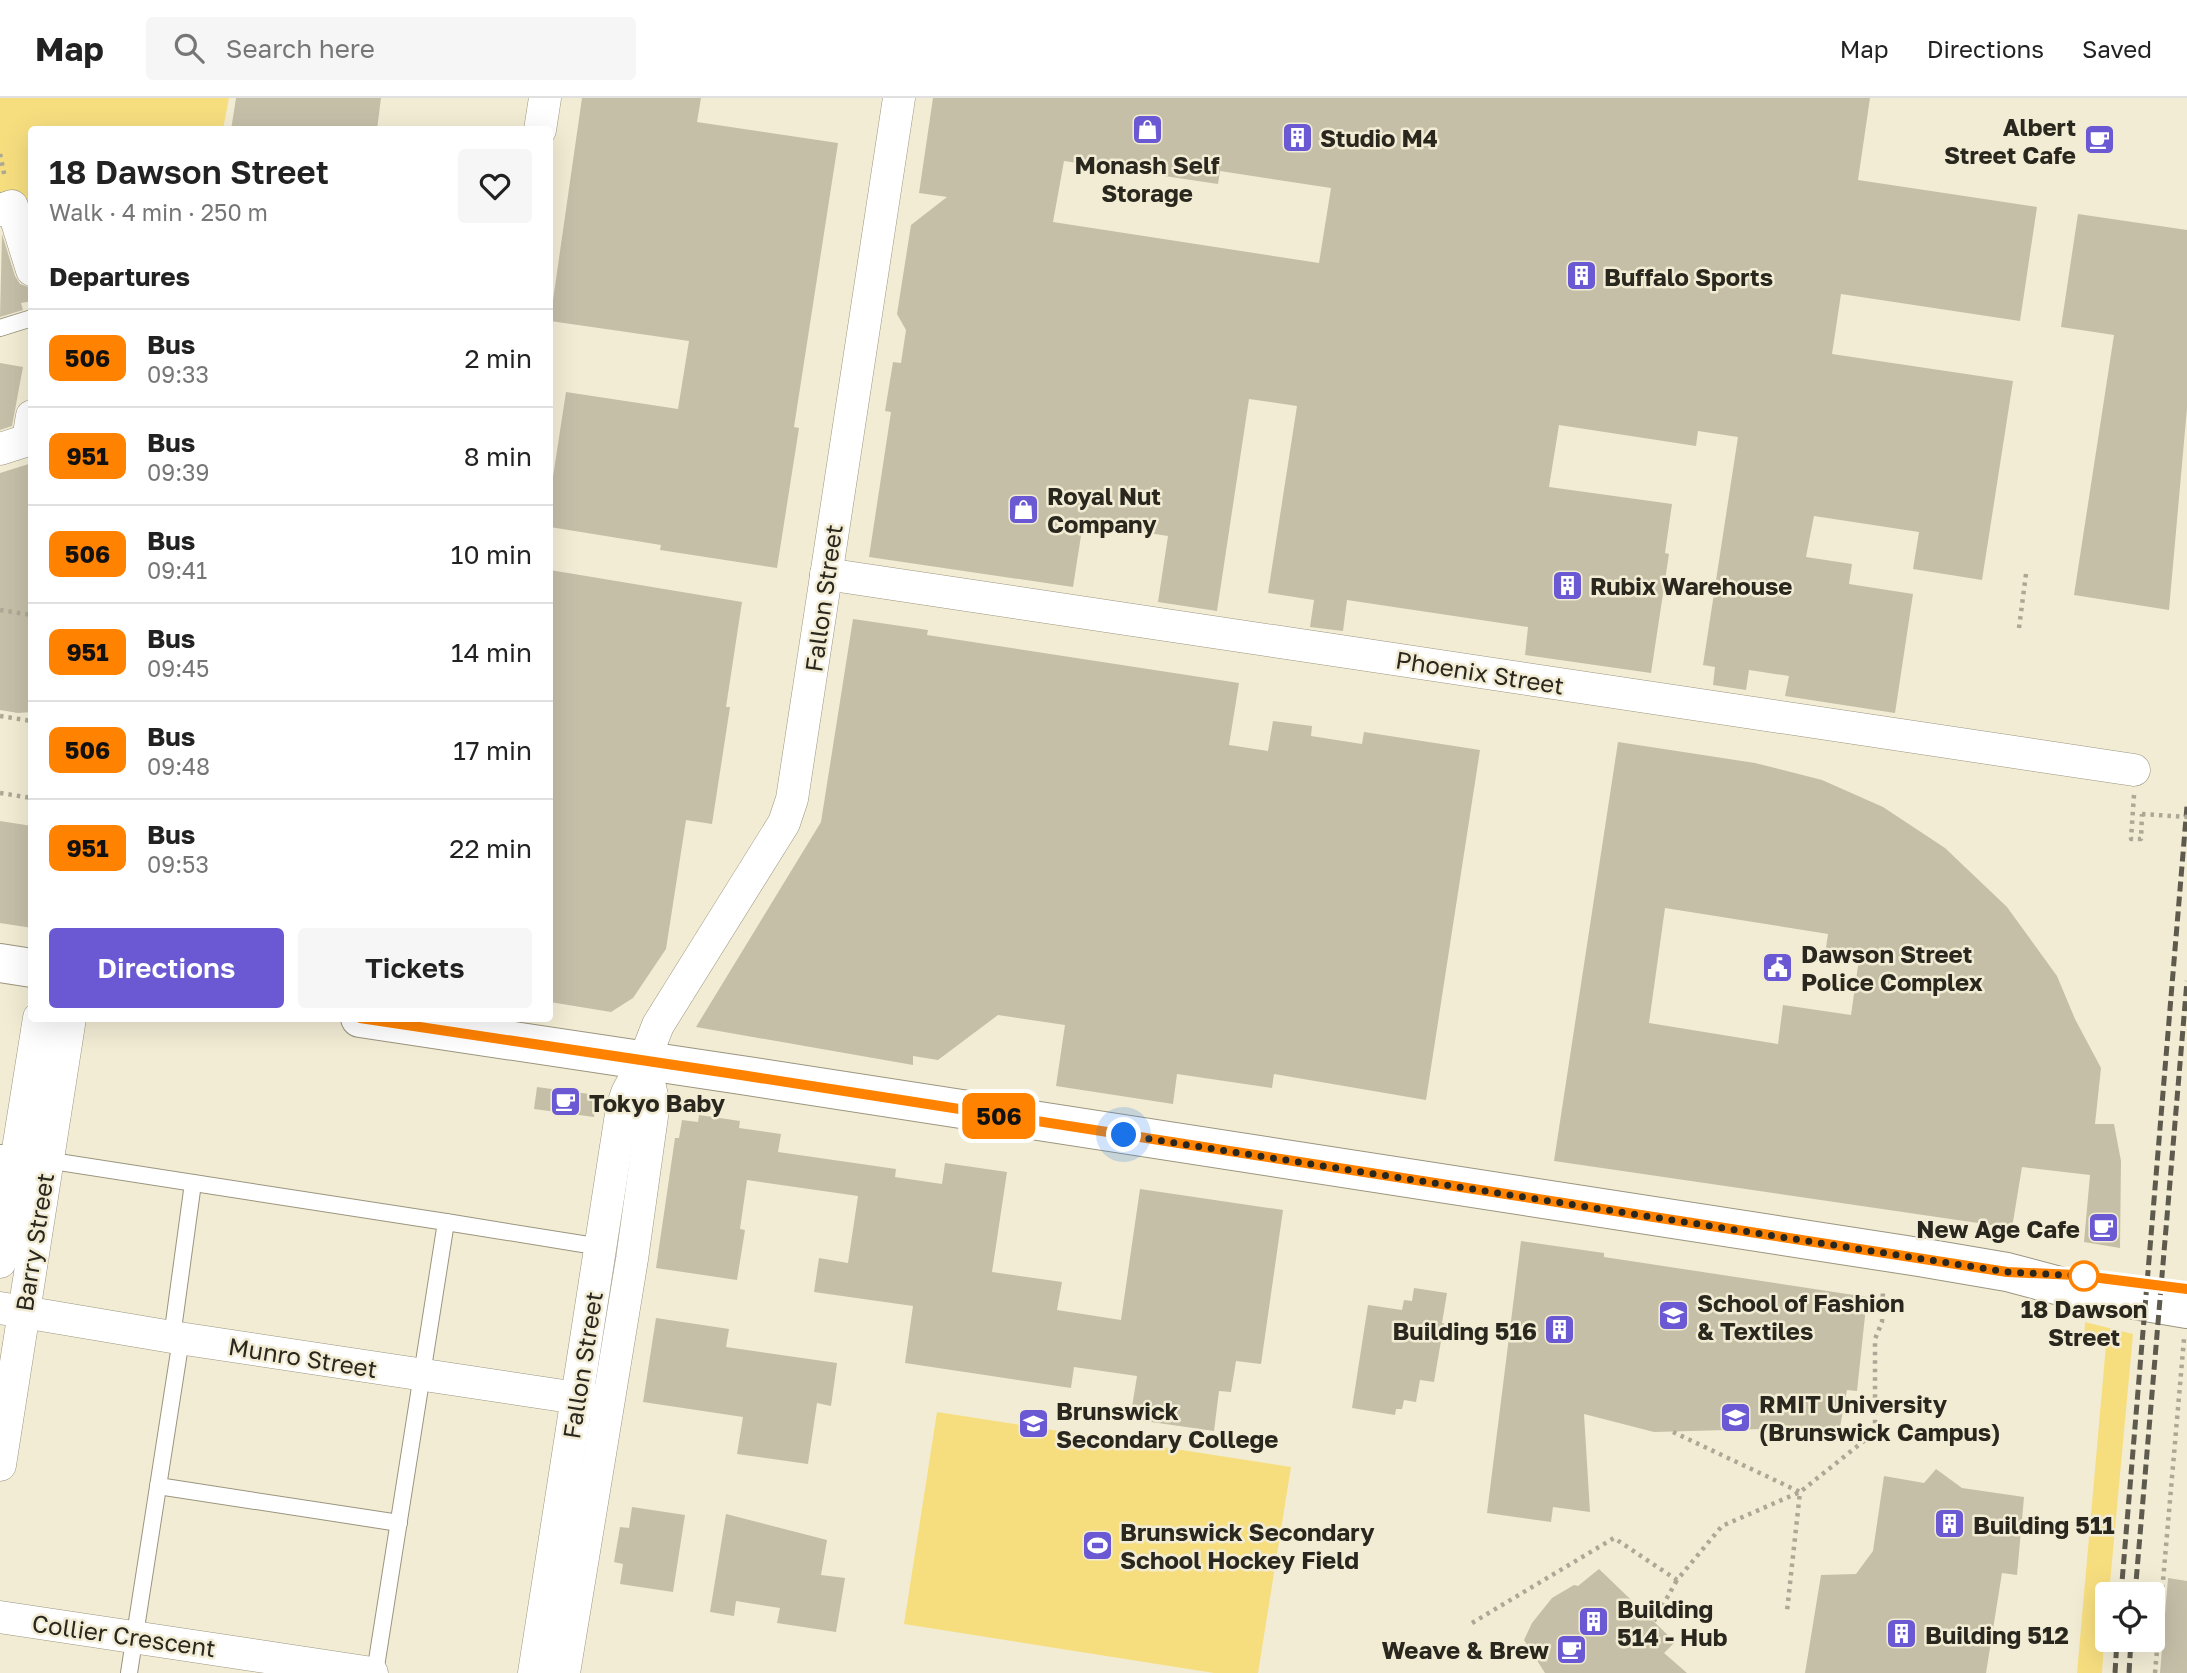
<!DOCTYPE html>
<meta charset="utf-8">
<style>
:root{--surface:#fff;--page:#f6f6f6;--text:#222;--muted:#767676;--line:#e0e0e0;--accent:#6a59d3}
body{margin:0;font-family:"Golos Text",sans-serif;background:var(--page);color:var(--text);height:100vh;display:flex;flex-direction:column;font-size:26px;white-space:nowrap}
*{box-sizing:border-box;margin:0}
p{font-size:23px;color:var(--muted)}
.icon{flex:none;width:38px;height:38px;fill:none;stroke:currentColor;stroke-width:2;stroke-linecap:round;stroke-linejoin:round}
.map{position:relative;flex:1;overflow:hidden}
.panel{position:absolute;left:28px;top:28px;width:525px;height:896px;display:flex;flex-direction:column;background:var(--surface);border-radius:7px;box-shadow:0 7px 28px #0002}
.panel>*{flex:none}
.badge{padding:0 14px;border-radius:10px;font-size:24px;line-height:46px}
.controls{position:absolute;left:2095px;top:1484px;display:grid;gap:14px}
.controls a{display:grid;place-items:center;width:70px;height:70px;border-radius:7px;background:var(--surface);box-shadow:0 7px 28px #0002;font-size:35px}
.you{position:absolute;width:35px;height:35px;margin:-18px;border:5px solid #fff;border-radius:50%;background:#1a73e8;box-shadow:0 0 0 10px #1a73e833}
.map>.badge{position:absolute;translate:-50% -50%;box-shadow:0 0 0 4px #fff}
h2{padding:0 21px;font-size:26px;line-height:63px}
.round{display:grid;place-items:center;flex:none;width:74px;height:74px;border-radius:7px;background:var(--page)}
.summary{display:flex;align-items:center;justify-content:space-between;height:119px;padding:0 21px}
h1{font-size:33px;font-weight:600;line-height:52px}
.action{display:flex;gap:14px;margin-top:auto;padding:14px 21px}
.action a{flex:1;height:80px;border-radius:7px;background:var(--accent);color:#fff;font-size:28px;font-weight:600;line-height:80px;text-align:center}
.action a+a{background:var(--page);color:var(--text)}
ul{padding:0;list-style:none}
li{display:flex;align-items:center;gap:21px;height:98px;padding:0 21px;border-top:2px solid var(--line)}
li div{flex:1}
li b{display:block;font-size:26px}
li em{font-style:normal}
li .badge{min-width:77px;font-weight:700;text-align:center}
header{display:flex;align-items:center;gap:42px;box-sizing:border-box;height:98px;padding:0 35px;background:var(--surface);border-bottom:2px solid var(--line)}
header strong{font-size:33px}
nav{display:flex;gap:38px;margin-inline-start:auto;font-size:24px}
.search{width:490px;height:63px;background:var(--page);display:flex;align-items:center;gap:18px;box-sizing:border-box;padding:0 24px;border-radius:7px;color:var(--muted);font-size:26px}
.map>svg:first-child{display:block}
</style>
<header>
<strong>Map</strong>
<div class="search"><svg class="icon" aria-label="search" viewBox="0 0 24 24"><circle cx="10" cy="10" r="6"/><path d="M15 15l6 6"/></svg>Search here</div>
<nav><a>Map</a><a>Directions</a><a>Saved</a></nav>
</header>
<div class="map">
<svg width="2187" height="1575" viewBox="0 0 2187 1575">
<rect width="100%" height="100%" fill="#f2ecd4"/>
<!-- green -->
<g fill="#f6de7f">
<polygon points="0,0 229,0 223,31 32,32 30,115 0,103"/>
<polygon points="2085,1224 2133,1236 2109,1496 2107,1496 2102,1575 2077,1575 2106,1247 2084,1245"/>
<polygon points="937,1314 1291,1369 1258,1575 1214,1575 904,1526"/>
</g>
<!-- building -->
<g fill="#c5bfa8" fill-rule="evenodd">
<polygon points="236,0 381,0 377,32 231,32"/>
<polygon points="582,0 701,0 697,24 838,45 794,329 799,330 777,470 660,452 661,447 550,429 550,398 566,294 678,311 689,243 550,223"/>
<path d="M 933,0 L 1870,0 L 1858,82 L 2037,109 L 2020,223 L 1841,196 L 1832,256 L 2013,283 L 1982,482 L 1913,471 L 1919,434 L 1814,418 L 1806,459 L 1852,466 L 1849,486 L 1913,496 L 1895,615 L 1785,598 L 1789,578 L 1749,572 L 1746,592 L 1713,587 L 1715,569 L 1703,567 L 1738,339 L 1698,333 L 1696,348 L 1559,327 L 1549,389 L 1672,406 L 1665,455 L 1669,456 L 1651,575 L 1525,557 L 1528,529 L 1347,502 L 1343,533 L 1310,529 L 1314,502 L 1268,495 L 1297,308 L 1249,301 L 1217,513 L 1158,504 L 1168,438 L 1083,425 L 1073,489 L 869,459 L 891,314 L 885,313 L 893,264 L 901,265 L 906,232 L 897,216 L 911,127 L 947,99 L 919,95 ZM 1064,63 L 1218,86 L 1220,73 L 1331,90 L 1319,165 L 1053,124 Z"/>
<polygon points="2088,29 2112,33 2109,54 2085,50"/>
<polygon points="2078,116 2187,132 2187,310 2169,512 2074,497 2114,237 2061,229"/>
<polygon points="2,136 15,178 20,186 32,190 32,203 21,205 23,212 0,219"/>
<polygon points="0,265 23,269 12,328 0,332"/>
<polygon points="32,365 32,614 18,615 0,612 0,375"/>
<polygon points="550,472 742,504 726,609 730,609 712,726 686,722 666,851 633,900 611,914 550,904"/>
<polygon points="853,521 928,532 927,537 1239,585 1229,647 1268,653 1273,623 1312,628 1311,638 1362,646 1364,634 1480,652 1426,1002 1274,976 1272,990 1177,976 1173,1006 1056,988 1065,927 998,917 938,962 913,958 913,967 696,929 821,724"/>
<path d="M 1618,644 L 1755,665 L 1822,682 L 1883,709 L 1945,750 L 2007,809 L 2057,878 L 2075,921 L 2101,970 L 2095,1026 L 2114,1026 L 2121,1063 L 2120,1150 L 2084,1144 L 2090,1077 L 2022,1069 L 2012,1130 L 1554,1063 ZM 1665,810 L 1828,836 L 1825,856 L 1859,861 L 1851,917 L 1783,907 L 1778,946 L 1649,925 Z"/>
<polygon points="0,723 32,728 32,830 0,825"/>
<polygon points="537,989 597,997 594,1019 534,1011"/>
<polygon points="699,1017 740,1023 739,1030 781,1036 778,1054 896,1071 895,1079 942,1086 945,1065 1007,1074 992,1174 1062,1184 1057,1212 1121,1222 1140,1091 1283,1112 1261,1266 1236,1263 1231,1294 1219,1293 1214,1333 1130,1321 1137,1278 1074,1269 1071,1290 905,1265 913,1208 814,1194 819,1160 848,1165 858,1098 747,1082 740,1131 745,1132 737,1182 656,1170 675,1040 679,1040 682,1022 698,1024"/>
<polygon points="1521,1143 1604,1155 1604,1159 1867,1199 1857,1293 1847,1292 1840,1329 1654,1334 1584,1316 1590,1414 1553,1409 1551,1424 1487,1415"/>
<polygon points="1414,1190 1447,1195 1442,1225 1444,1225 1434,1284 1420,1282 1416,1304 1404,1302 1402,1311 1396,1311 1395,1317 1352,1310 1368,1207 1402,1212 1404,1202 1412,1203"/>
<polygon points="656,1220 729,1231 726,1249 837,1265 831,1308 817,1305 808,1366 737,1356 743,1319 643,1304"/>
<polygon points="1936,1371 1962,1390 2024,1399 2017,1477 2002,1475 1986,1575 1805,1575 1821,1477 1856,1476 1873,1453 1884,1378 1924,1385"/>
<polygon points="632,1409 685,1417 673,1494 620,1486 623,1466 614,1464 620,1429 629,1430"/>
<polygon points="726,1416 827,1442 821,1477 845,1480 836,1534 777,1525 780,1510 736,1503 734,1518 710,1514"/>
<polygon points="1599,1471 1675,1544 1664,1555 1687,1575 1545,1575 1524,1542 1532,1525 1552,1500 1574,1487 1578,1488"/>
<polygon points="2168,1480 2187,1483 2187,1575 2160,1575"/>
</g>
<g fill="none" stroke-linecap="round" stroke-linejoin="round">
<defs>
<g id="lane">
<polyline points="0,230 32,220"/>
<polyline points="0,1055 446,1124 375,1575"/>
<polyline points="446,1124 601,1149"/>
<polyline points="172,1239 193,1085"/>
<polyline points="158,1388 399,1425"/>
<polyline points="129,1575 181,1241"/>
</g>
<g id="street">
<polyline points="540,32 545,0"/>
<polyline points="0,112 12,108 32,172"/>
<polyline points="0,351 28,342 32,318"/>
<polyline points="826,476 2134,672"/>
<polyline points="0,1164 39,920"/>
<polyline points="0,1210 172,1239 597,1303"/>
<polyline points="0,1367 70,920"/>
<polyline points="0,1519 372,1575"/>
<polyline points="534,1575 622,1010 627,995 644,963 658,927 784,725 792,701 899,0"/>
<polyline points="564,1575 632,1161 653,1011 653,1002 644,963"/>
</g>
<g id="secondary">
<polyline points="0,865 32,870"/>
<polyline points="360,920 741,977 1919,1159 2007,1174 2075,1192 2187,1211"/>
</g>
</defs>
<!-- lane casing -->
<use href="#lane" stroke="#9b957f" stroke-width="18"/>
<!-- street casing -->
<use href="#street" stroke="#9b957f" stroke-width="33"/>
<!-- secondary casing -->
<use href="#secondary" stroke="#9b957f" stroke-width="40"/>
<!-- path -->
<g stroke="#ada895" stroke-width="4.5" stroke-dasharray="3.5 5" stroke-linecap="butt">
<polyline points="0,56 5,80"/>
<polyline points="0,512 32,517"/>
<polyline points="2019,530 2026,476"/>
<polyline points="0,618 32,623"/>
<polyline points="0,695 32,700"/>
<polyline points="2134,697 2131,741 2141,741 2142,716"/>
<polyline points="1673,1334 1800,1394 1787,1513"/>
<polyline points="1654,1523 1677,1482"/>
<polyline points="1472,1525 1614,1440 1677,1482 1722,1428 1800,1394 1875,1334 1875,1241 1882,1224 1883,1191"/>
<polyline points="2155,1575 2184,1241"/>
</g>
<!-- lane -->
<use href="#lane" stroke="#fff" stroke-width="16"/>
<!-- street -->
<use href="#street" stroke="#fff" stroke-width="32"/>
<!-- secondary -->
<use href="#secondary" stroke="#fff" stroke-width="38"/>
<!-- rail -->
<g stroke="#5e5b4e" stroke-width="5" stroke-dasharray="10 5" stroke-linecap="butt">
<polyline points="2121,1496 2187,708"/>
<polyline points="2135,1496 2187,883"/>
<polyline points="2115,1575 2117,1542"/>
<polyline points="2129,1575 2131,1542"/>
</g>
<!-- path-bridge -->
<polyline stroke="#ada895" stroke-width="4.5" stroke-dasharray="3.5 5" stroke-linecap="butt" points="2142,716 2187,719"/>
</g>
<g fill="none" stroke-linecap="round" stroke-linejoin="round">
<defs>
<polyline id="line" points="360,920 741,977 2007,1174 2076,1177 2187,1191"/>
</defs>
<!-- line casing -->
<use href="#line" stroke="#fff" stroke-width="16"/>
<!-- line -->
<use href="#line" stroke="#ff8200" stroke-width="10"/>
<!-- walk -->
<polyline stroke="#29271e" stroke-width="7" stroke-dasharray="0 12.6" points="1124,1037 2007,1174 2084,1178"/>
</g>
<!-- icons -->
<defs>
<symbol id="shop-square" viewBox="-11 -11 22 22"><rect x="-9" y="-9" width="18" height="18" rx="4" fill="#6a59d3" stroke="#f2ecd4"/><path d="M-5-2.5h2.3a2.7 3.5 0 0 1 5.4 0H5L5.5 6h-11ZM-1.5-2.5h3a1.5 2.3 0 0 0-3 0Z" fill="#fff"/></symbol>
<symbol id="building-square" viewBox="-11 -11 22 22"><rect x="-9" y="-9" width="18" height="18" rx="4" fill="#6a59d3" stroke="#f2ecd4"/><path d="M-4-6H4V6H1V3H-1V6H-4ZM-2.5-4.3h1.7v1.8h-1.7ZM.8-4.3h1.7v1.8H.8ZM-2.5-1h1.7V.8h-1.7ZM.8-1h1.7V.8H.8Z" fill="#fff"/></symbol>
<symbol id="cafe-square" viewBox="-11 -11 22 22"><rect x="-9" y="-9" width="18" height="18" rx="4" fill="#6a59d3" stroke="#f2ecd4"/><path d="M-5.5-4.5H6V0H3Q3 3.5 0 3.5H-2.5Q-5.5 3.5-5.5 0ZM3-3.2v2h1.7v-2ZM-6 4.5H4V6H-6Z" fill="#fff"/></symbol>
<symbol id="civic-square" viewBox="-11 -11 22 22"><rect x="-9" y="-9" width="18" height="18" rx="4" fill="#6a59d3" stroke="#f2ecd4"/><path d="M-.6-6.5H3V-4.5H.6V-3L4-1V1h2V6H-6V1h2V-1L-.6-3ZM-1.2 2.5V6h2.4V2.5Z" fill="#fff"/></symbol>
<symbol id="university-square" viewBox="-11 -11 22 22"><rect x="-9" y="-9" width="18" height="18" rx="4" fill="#6a59d3" stroke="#f2ecd4"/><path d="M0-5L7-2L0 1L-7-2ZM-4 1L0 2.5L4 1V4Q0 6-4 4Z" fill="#fff"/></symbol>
<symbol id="school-square" viewBox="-11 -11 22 22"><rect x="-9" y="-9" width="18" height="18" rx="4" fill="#6a59d3" stroke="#f2ecd4"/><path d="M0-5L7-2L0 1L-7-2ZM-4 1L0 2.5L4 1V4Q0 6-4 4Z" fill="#fff"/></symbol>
<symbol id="stadium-square" viewBox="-11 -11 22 22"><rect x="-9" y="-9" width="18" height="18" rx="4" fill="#6a59d3" stroke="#f2ecd4"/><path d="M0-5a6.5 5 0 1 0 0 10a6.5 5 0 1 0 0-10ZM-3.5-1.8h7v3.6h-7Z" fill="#fff"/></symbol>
</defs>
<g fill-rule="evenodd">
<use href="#shop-square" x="1130" y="14" width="35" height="35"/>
<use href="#building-square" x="1280" y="22" width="35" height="35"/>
<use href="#cafe-square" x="2082" y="24" width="35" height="35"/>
<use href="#building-square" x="1564" y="160" width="35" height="35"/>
<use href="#shop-square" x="1006" y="394" width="35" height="35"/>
<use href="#building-square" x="1550" y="470" width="35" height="35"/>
<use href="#civic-square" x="1760" y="852" width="35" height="35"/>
<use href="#cafe-square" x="548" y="986" width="35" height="35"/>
<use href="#cafe-square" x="2086" y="1112" width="35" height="35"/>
<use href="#university-square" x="1656" y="1200" width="35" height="35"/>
<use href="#building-square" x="1542" y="1214" width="35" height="35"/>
<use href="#university-square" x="1718" y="1302" width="35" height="35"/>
<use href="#school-square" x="1016" y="1308" width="35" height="35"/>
<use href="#building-square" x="1932" y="1408" width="35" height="35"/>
<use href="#stadium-square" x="1080" y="1430" width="35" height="35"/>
<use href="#building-square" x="1576" y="1506" width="35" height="35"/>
<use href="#building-square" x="1884" y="1518" width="35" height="35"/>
<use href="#cafe-square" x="1554" y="1534" width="35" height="35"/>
</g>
<!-- markers -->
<circle fill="#fff" stroke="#ff8200" stroke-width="3.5" cx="2084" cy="1178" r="14"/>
<g text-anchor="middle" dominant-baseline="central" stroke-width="5" stroke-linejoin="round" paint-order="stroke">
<!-- poi labels -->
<g font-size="24" font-weight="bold" fill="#29271e" stroke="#f2ecd4" text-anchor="start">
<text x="2076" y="28" text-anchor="end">Albert<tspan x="2076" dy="28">Street Cafe</tspan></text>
<text x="1320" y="39">Studio M4</text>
<text x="1147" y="66" text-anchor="middle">Monash Self<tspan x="1147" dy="28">Storage</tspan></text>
<text x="1604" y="178">Buffalo Sports</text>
<text x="1047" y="397">Royal Nut<tspan x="1047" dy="28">Company</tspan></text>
<text x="1590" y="487">Rubix Warehouse</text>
<text x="1801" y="855">Dawson Street<tspan x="1801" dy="28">Police Complex</tspan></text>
<text x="589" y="1004">Tokyo Baby</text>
<text x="2080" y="1130" text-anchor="end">New Age Cafe</text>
<text x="1697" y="1204">School of Fashion<tspan x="1697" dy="28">&amp; Textiles</tspan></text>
<text x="1537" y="1232" text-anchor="end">Building 516</text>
<text x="1759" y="1305">RMIT University<tspan x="1759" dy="28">(Brunswick Campus)</tspan></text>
<text x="1056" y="1312">Brunswick<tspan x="1056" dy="28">Secondary College</tspan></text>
<text x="1973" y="1426">Building 511</text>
<text x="1120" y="1433">Brunswick Secondary<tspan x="1120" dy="28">School Hockey Field</tspan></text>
<text x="1617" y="1510">Building<tspan x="1617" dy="28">514 - Hub</tspan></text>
<text x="1925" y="1536">Building 512</text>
<text x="1549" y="1551" text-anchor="end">Weave &amp; Brew</text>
</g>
<!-- street labels -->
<g font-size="24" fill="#29271e" stroke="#f2ecd4">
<text transform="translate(823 500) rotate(-82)">Fallon Street</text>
<text transform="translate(1480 574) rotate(9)">Phoenix Street</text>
<text transform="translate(34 1144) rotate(-81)">Barry Street</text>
<text transform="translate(303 1259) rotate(9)">Munro Street</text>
<text transform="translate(582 1267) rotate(-81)">Fallon Street</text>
<text transform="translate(124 1537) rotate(8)">Collier Crescent</text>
</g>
<!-- stop labels -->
<g font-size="24" font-weight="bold" fill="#29271e" stroke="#f2ecd4">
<text x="2084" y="1210">18 Dawson<tspan x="2084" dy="28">Street</tspan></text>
</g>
</g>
</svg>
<div class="controls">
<a><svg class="icon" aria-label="locate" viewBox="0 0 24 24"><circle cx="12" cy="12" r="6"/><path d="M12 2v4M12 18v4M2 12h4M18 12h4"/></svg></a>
</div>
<div class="you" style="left:1124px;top:1037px"></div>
<b class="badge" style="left:999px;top:1018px;background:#ff8200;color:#111">506</b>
<section class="panel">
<div class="summary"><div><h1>18 Dawson Street</h1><p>Walk · 4 min · 250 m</p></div><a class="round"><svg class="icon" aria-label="heart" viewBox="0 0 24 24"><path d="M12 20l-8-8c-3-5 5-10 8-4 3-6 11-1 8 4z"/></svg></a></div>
<h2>Departures</h2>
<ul>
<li><span class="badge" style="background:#ff8200;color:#111">506</span><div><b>Bus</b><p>09:33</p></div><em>2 min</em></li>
<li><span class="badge" style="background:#ff8200;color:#111">951</span><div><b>Bus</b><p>09:39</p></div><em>8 min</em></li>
<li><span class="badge" style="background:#ff8200;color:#111">506</span><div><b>Bus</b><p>09:41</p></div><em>10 min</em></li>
<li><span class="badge" style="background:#ff8200;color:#111">951</span><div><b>Bus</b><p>09:45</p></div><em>14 min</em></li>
<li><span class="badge" style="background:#ff8200;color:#111">506</span><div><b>Bus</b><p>09:48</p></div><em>17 min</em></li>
<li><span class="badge" style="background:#ff8200;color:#111">951</span><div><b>Bus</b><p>09:53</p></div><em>22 min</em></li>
</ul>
<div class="action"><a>Directions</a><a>Tickets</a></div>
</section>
</div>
